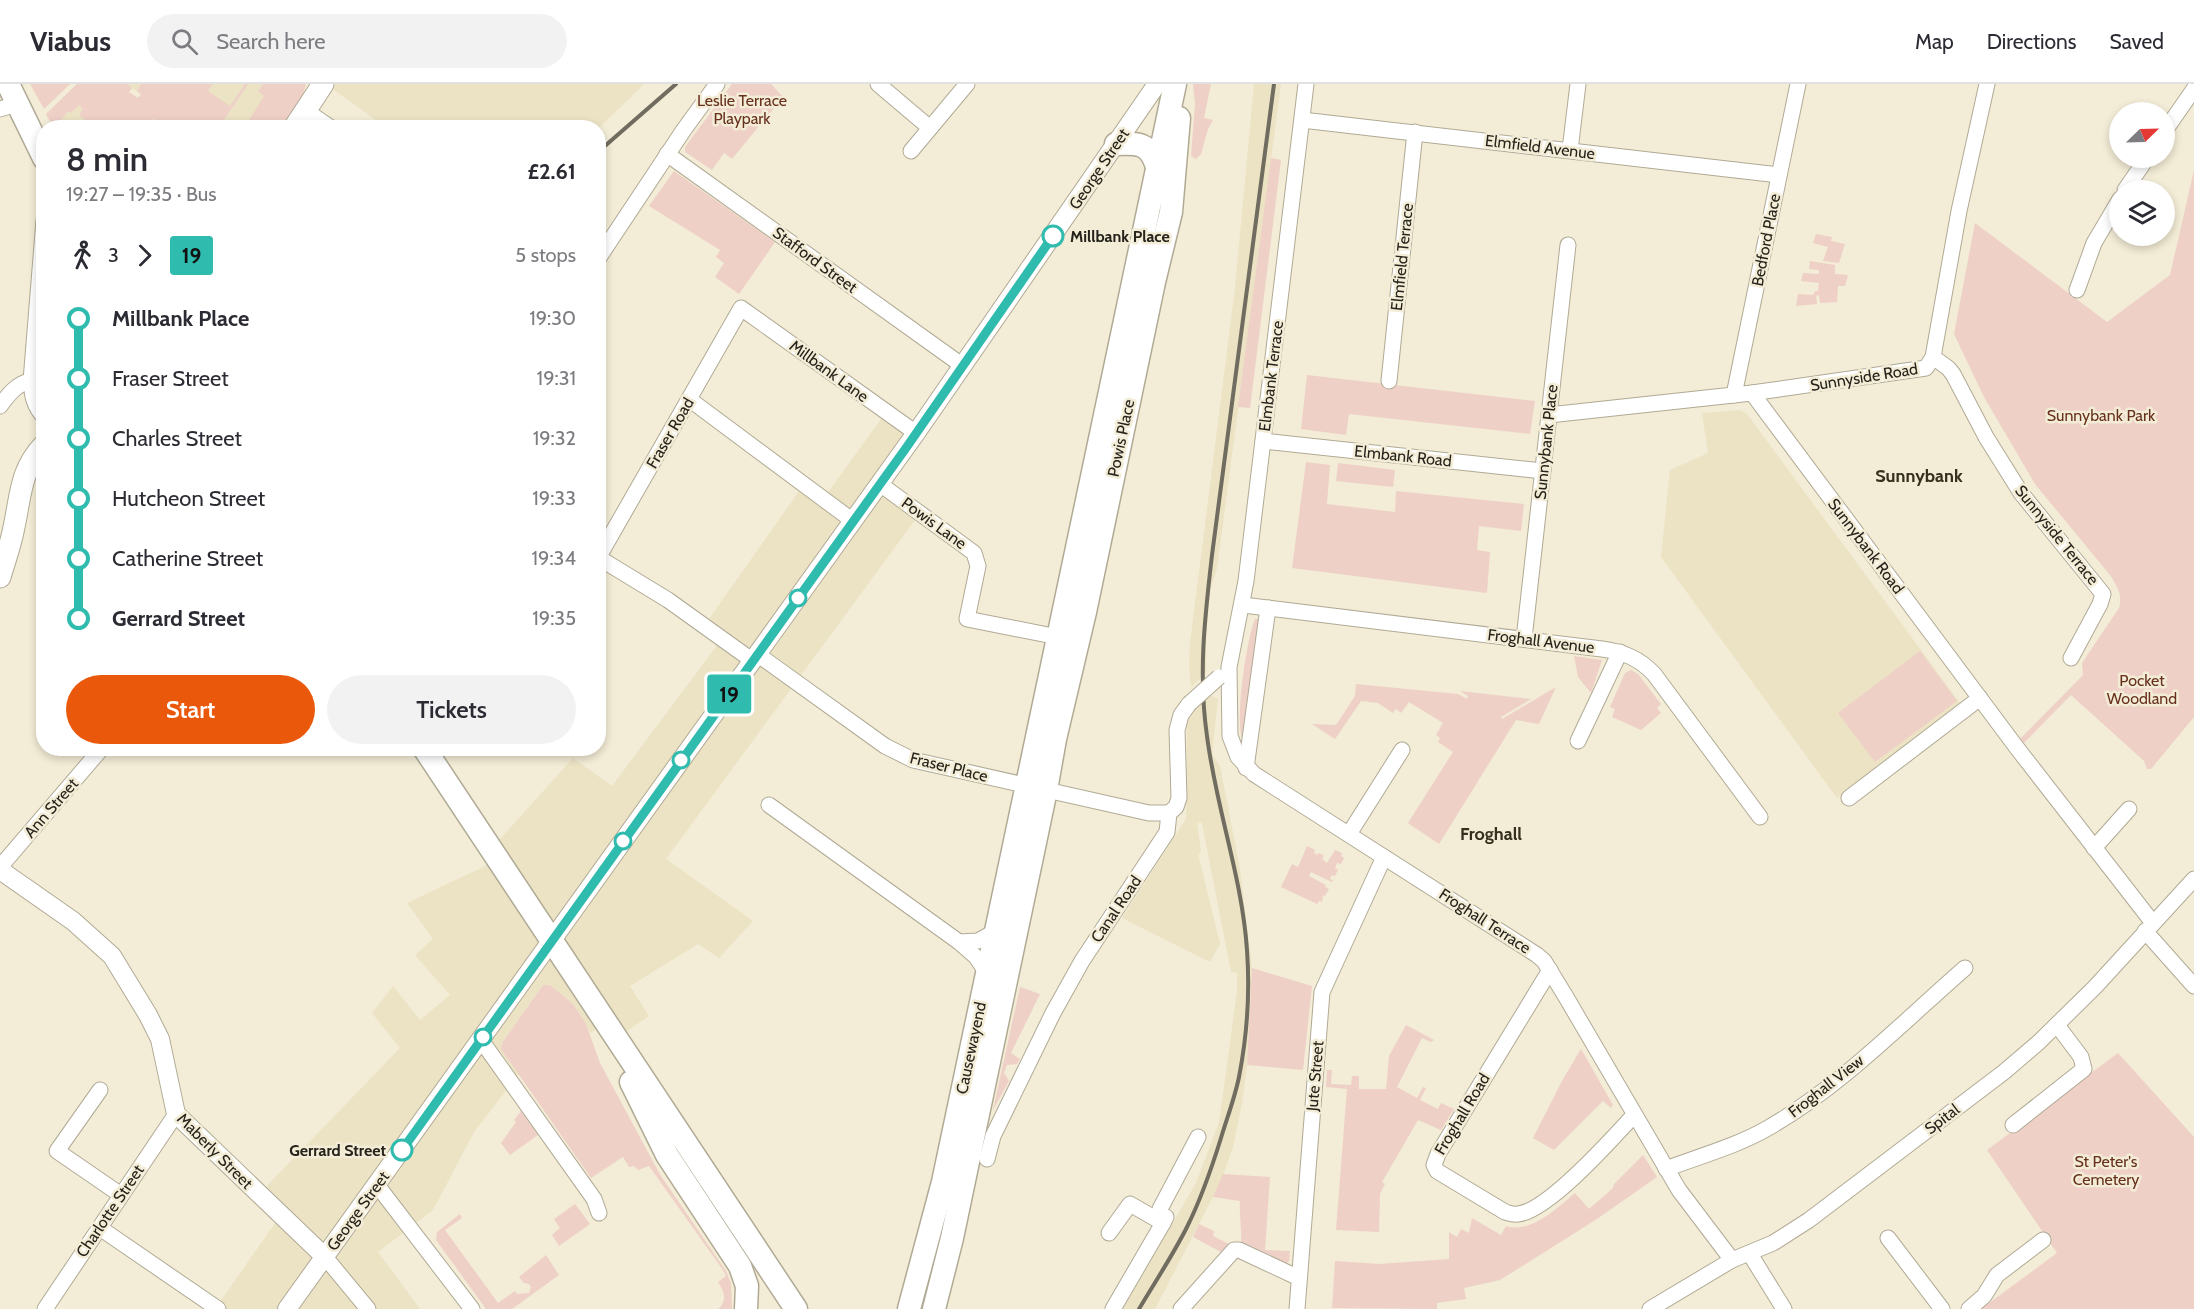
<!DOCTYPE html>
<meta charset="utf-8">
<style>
:root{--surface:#fff;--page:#f2f2f3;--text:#2b2b33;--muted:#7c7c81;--line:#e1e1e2;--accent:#ea580c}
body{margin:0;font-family:Cabin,sans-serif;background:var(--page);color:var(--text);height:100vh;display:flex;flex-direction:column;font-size:22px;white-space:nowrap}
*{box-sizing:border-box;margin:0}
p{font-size:20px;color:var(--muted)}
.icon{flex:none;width:33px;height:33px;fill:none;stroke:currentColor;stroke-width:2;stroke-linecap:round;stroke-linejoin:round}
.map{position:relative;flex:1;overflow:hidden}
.drawer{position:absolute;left:36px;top:36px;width:570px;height:636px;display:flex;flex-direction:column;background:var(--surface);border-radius:24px;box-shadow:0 3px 9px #0003}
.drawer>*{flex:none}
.badge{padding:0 12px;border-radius:4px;font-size:21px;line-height:39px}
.needle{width:39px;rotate:67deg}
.controls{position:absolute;left:2109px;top:18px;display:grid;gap:12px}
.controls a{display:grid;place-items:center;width:66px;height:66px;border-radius:50%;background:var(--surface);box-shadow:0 3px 9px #0003;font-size:30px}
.map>.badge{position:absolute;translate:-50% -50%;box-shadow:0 0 0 3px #fff}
.legs{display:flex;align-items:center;gap:9px;height:66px;padding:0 30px;font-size:20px}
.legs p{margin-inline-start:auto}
.overview{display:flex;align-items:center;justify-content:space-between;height:102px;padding:0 30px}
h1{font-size:33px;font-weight:600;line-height:45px}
.button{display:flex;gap:12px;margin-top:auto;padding:12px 30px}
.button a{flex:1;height:69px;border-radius:36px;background:var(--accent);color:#fff;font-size:24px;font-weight:600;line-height:69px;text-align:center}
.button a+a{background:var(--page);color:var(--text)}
ul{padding:0 30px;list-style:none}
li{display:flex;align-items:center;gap:21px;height:60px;font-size:22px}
li i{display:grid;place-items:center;width:9px;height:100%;margin:0 8px;background:currentColor}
li i::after{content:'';width:15px;height:15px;margin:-8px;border:4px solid;border-radius:50%;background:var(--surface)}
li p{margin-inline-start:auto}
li:first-child i{background:linear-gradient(#0000 50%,currentColor 0)}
li:last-child i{background:linear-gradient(currentColor 50%,#0000 0)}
header{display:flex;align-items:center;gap:36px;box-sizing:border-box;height:84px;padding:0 30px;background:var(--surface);border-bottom:2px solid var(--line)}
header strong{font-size:28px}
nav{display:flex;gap:33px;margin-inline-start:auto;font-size:21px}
.search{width:420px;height:54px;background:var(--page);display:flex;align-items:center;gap:15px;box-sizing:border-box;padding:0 21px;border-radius:33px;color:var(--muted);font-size:22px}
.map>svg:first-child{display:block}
</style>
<header>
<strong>Viabus</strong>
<div class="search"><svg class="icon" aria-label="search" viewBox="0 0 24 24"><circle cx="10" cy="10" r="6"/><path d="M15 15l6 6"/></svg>Search here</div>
<nav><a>Map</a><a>Directions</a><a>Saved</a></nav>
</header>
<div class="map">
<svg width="2194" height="1225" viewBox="0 0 2194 1225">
<rect width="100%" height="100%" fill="#f3ecd6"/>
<!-- built -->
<g fill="#ece3c5">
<polygon points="77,0 300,0 303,11 282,43 191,43 132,4 99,43 53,43 46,30"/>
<polygon points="336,0 644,0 599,44 385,43 333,5"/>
<polygon points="1254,0 1281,0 1217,485 1210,506 1206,558 1206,589 1191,603 1189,581 1190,559 1235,204"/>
<polygon points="1741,326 1747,330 1960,619 1837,714 1661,473 1670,386 1708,369 1702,329"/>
<polygon points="886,328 916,349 880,400 918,432 666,775 753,837 719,874 698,860 630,902 649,932 615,955 605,939 590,949 586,940 543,901 502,959 501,965 519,990 474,1048 433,1126 378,1168 420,1225 215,1225 280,1132 269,1121 267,1102 400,964 372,929 393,902 420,936 450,911 415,871 433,855 407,819 498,776 489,762 501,754 573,674 612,702 727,548 709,535 804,400 824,414"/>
<polygon points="1213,612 1218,615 1212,670 1220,682 1240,785 1252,884 1247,981 1242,1019 1233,1063 1221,1097 1155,1225 1123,1225 1196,1099 1219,1039 1237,907 1237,889 1231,888 1202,739 1197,738 1201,768 1198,770 1220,860 1210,878 1122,834 1186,735 1187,639 1193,629 1208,613"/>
</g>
<!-- green -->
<g fill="#eed0c7">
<polygon points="30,0 70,0 44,25"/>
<polygon points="77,0 127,0 132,4 129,8 138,14 141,10 137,7 141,0 213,0 208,7 230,22 245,0 248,0 221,40 227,43 157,43 160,39 154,35 149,39 155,43 101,43 96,39 91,43 79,30 83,25 79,21 71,29 68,27 60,37 63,40 61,43 53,43 46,30"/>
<polygon points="263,0 306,0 303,11 282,43 244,44 264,12 258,7"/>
<polygon points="732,0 771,0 783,13 732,75 724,69 712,86 685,68 685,63"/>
<polygon points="1193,0 1211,0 1204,34 1213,36 1208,45 1201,70 1196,75 1191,72 1195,20"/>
<polygon points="1271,74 1281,76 1250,324 1238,323"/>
<path d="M 2194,86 L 2194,633 L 2151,685 L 2147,685 L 2144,677 L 2071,611 L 2024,659 L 2020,655 L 2083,591 L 2082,579 L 2119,524 C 2123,511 2117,502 2110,491 L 2035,400 L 1984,313 L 1954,250 L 1975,139 L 2107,238 L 2170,191 Z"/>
<polygon points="674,87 775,158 739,210 715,193 724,179 716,173 720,166 649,122"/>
<polygon points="1816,150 1832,153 1831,157 1845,160 1839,179 1823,177 1828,163 1813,159"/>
<polygon points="1810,177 1835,181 1835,190 1848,191 1845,202 1838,202 1837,218 1820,219 1819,211 1816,212 1817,220 1796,222 1798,210 1813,211 1815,207 1818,207 1819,199 1801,197 1803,189 1819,190 1819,186 1809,185"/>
<polygon points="1307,291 1535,317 1530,350 1349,330 1346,351 1301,345"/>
<polygon points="1306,378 1330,381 1327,420 1395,428 1396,407 1524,420 1521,447 1479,442 1477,466 1490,468 1487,509 1292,484"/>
<polygon points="1338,379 1395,386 1393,403 1336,397"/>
<path d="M 1255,535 L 1258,535 L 1259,537 L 1243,658 C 1234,637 1246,558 1255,535 Z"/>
<polygon points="1920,567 1957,617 1875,678 1838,629"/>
<polygon points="1574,572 1602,576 1591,609 1578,593"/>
<polygon points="1631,586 1638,590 1661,620 1657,624 1661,629 1641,646 1612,633 1615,625 1610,623 1625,589"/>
<polygon points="1356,600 1458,610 1467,615 1468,612 1460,607 1531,615 1501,633 1502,635 1556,603 1539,640 1516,636 1439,760 1408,739 1453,668 1438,658 1440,654 1436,651 1443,639 1409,618 1401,629 1396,625 1393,629 1378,619 1361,617 1335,655 1312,640 1336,641 1355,612"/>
<polygon points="1307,762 1315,766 1314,769 1317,771 1319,769 1324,772 1322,775 1327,779 1335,766 1342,769 1341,772 1344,774 1341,780 1337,779 1335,784 1338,786 1335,792 1332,791 1330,795 1333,796 1332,798 1311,788 1309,792 1326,801 1325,803 1329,805 1325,812 1323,811 1322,818 1319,817 1317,820 1281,803 1292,780 1298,783"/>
<polygon points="1252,884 1312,902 1303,986 1247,981"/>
<path d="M 543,901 L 550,901 L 573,920 L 586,940 L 600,979 L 643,1059 L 661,1092 L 726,1187 L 731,1199 L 732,1225 L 718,1225 C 728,1217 724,1207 718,1198 L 726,1192 L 723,1186 L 649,1082 L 638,1086 L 634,1082 L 629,1083 L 623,1073 L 591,1094 L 501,965 L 502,959 Z"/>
<polygon points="1020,903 1040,910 1011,969 1020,975 1017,980 1007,981 1004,989 1009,997 993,1026"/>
<polygon points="1406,941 1434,956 1431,958 1422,954 1397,1003 1417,1014 1423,1003 1426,1004 1420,1016 1438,1025 1441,1019 1454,1025 1441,1046 1418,1036 1382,1098 1385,1100 1380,1110 1379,1148 1336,1146 1347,1005 1326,1003 1327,986 1332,986 1331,1000 1351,1001 1352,992 1359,992 1359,1005 1386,1005 1389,972"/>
<polygon points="1581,965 1613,1021 1611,1024 1603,1017 1554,1066 1533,1054 1562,997"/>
<polygon points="2118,969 2194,1053 2194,1225 1981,1225 2057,1169 1987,1066"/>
<polygon points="521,1027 538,1051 510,1071 501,1059 516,1038 514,1036"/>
<path d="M 1643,1071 L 1657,1093 L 1597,1135 L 1500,1196 L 1464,1204 L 1466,1215 L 1437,1219 L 1437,1225 L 1332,1224 L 1335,1177 L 1379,1180 L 1449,1175 L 1449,1148 L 1457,1153 L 1461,1145 L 1469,1149 L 1472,1134 L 1501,1151 L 1506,1142 C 1531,1150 1557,1124 1575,1109 L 1589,1125 L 1613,1104 L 1614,1100 Z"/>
<path d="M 1223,1090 L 1270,1093 L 1265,1166 L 1290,1167 L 1289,1177 L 1286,1180 L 1241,1160 C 1242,1145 1239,1132 1240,1117 L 1213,1113 Z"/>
<polygon points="575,1120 590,1140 559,1162 552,1151 560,1144 554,1135"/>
<polygon points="460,1130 462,1134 445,1146 498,1219 515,1207 517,1210 529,1209 531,1203 529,1200 524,1199 519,1193 546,1171 559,1191 512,1225 486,1225 436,1156 437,1148"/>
<polygon points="1199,1140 1214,1147 1213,1152 1229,1160 1221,1168 1193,1153"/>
</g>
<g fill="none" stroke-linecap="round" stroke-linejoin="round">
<defs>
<g id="minor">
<polyline points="878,0 930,44"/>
<polyline points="1306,0 1246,497 1229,583 1230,652 1238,673 1254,690 1537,871 1544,877 1566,913 1679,1106 1732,1176"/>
<polyline points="0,25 19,19"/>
<polyline points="305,26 331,44"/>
<polyline points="1302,36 1779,91"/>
<polyline points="2164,48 2194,5"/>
<polyline points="1570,66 1578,0"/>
<polyline points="911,67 967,0"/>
<polyline points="667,70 963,282"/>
<polyline points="2125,106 2147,74"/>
<path d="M 44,136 L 31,297 C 32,312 34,322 44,333"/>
<polyline points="598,175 683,47 717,0"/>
<polyline points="2077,206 2094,159 2120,115"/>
<polyline points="1933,273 1948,284 1953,290 1986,353 2021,409 2103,510 2100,520 2071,574"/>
<polyline points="1389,297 1415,48"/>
<polyline points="1752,309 2017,664 2153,839"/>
<polyline points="1734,311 1798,0"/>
<polyline points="689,315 853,437"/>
<path d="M 0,322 C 8,311 17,299 31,297"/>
<polyline points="1549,331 1752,309 1926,284 1933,273 1959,127 1987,0"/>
<polyline points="1263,357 1543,387"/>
<polyline points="880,400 974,469 978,482 967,535 1058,553"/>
<polyline points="598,474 741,224 916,349"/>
<polyline points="599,474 668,516 753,577"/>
<path d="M 1243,521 L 1602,565 C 1623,568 1639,574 1654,590 L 1760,733"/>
<polyline points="1524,555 1568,161"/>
<polyline points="757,570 885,662 913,676 1149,729 1169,729"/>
<polyline points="1578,657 1620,568"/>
<polyline points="1246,684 1268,524"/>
<polyline points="1849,714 1980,614"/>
<polyline points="769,721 959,858 976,873 987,889"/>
<polyline points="1349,750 1402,666"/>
<polyline points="2094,764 2129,725"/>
<polyline points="0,783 102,664"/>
<polyline points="2145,847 2194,902"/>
<polyline points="959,858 978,857 996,847"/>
<path d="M 1550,886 L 1438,1070 L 1434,1081 L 1437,1087 L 1505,1128 C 1509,1129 1513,1131 1518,1130 C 1548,1127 1613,1054 1634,1031"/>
<polyline points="481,956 594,1115 599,1129"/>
<polyline points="100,1006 57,1067 121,1111"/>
<polyline points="2013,1041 2084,985 2081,973 2057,941"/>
<polyline points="987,1075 993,1052 1053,929 1082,877 1167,748 1169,729 1176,723 1179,714 1177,646 1181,631 1189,620"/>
<path d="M 1666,1085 C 1700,1072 1737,1062 1768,1044 C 1840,1003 1903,938 1965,884"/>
<polyline points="377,1101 472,1225"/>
<polyline points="100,1144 218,1225"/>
<polyline points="1109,1149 1130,1120 1163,1139 1166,1133"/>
<polyline points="1888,1154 1942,1225"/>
<polyline points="1750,1170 1784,1225"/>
<polyline points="325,1173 368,1225"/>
<polyline points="45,1225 176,1030"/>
<polyline points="1113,1225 1163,1139 1160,1125 1198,1053"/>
<polyline points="1181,1225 1234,1166 1239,1166 1299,1194"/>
<polyline points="1297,1225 1322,908 1384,773"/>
<polyline points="1650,1225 1732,1176 1773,1159 1809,1136 2004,988 2039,958 2095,903 2194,795"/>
<polyline points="1969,1225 1984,1212 1997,1191 2043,1156"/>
</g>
<g id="tertiary">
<polyline points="0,786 73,837 112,872 148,931 160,955 176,1030 325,1173"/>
<polyline points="287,1225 916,349 1157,0"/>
</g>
<g id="secondary">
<polyline points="294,44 323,0"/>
<path d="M 0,493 C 5,476 11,460 14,443 C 21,411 20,386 44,361"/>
</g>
<g id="primary">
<polyline points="8,0 44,74"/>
<path d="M 1116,60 C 1139,59 1150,59 1157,83"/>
<polyline points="424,664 796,1225"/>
<polyline points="631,998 667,1071 740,1182 747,1202 746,1225"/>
<polyline points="909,1225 943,1098 1175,0"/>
<polyline points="934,1225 952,1154 1046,706 1055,655 1085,528 1154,198 1171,128 1179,34"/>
</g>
</defs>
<!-- minor casing -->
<use href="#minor" stroke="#b0aa95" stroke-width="17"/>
<!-- tertiary casing -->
<use href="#tertiary" stroke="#b0aa95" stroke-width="20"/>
<!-- secondary casing -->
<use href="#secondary" stroke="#b0aa95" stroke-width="23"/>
<!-- primary casing -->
<use href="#primary" stroke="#b0aa95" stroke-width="25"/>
<!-- minor -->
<use href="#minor" stroke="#fff" stroke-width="15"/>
<!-- tertiary -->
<use href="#tertiary" stroke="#fff" stroke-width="18"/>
<!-- secondary -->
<use href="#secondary" stroke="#fff" stroke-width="21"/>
<!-- primary -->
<use href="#primary" stroke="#fff" stroke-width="22"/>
<!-- rail -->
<g stroke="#706c5f" stroke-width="4">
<polyline points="598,68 676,0"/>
<path d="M 1139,1225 C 1155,1198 1173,1171 1187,1143 C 1201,1115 1212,1083 1221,1054 C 1227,1034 1235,1013 1239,993 C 1247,952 1250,908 1247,866 C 1242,793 1216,724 1207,652 C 1198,591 1205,531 1212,471 L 1274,0"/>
</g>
<defs>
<polyline id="minor-bridge" points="1189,620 1219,593"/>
</defs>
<!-- minor-bridge casing -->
<use href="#minor-bridge" stroke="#b0aa95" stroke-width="17" stroke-linecap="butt"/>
<!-- minor-bridge -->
<use href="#minor-bridge" stroke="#fff" stroke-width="15"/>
</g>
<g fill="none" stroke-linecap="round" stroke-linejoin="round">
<defs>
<polyline id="line-1" points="402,1066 906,364 1053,152"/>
</defs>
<!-- line-1 casing -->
<use href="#line-1" stroke="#fff" stroke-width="14"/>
<!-- line-1 -->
<use href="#line-1" stroke="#2fbbad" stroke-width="9"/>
</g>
<!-- markers -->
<g fill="#fff" stroke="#2fbbad" stroke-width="3">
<circle cx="1053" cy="152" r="10"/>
<circle cx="798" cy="514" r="8"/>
<circle cx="681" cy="676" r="8"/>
<circle cx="623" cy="757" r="8"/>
<circle cx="483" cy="953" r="8"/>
<circle cx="402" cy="1066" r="10"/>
</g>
<g text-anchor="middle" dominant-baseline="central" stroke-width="5" stroke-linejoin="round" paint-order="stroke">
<!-- park labels -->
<g font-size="16" fill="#67311e" stroke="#f3ecd6">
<text x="742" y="16">Leslie Terrace<tspan x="742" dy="18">Playpark</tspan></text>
<text x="2101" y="331">Sunnybank Park</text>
<text x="2142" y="596">Pocket<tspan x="2142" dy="18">Woodland</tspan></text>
<text x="2106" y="1077">St Peter's<tspan x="2106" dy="18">Cemetery</tspan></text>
</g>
<!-- street labels -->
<g font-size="16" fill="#25231b" stroke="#f3ecd6">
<text transform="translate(1540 63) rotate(7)">Elmfield Avenue</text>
<text transform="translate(1099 85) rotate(-56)">George Street</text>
<text transform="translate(1766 156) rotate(-79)">Bedford Place</text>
<text transform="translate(1402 173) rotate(-84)">Elmfield Terrace</text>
<text transform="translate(815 176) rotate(36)">Stafford Street</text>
<text transform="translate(829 287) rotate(36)">Millbank Lane</text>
<text transform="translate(1271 292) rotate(-83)">Elmbank Terrace</text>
<text transform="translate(1864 293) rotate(-9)">Sunnyside Road</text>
<text transform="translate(670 349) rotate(-60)">Fraser Road</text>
<text transform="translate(1121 354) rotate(-78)">Powis Place</text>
<text transform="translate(1546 358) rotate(-84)">Sunnybank Place</text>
<text transform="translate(1403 372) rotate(6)">Elmbank Road</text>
<text transform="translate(934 439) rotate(36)">Powis Lane</text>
<text transform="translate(2057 451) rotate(51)">Sunnyside Terrace</text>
<text transform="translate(1866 462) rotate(53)">Sunnybank Road</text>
<text transform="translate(1541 557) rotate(7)">Froghall Avenue</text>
<text transform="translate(949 683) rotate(14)">Fraser Place</text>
<text transform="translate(51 724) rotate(-49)">Ann Street</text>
<text transform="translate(1116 825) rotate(-56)">Canal Road</text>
<text transform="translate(1485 837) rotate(33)">Froghall Terrace</text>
<text transform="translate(971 964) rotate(-78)">Causewayend</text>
<text transform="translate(1315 992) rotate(-85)">Jute Street</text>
<text transform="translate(1826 1002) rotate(-38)">Froghall View</text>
<text transform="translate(1462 1030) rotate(-59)">Froghall Road</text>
<text transform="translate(1942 1035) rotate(-37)">Spital</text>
<text transform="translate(215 1067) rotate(45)">Maberly Street</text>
<text transform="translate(110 1127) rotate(-56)">Charlotte Street</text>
<text transform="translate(358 1127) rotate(-54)">George Street</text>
</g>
<!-- stop labels -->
<g font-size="16" font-weight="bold" fill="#25231b" stroke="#f3ecd6" text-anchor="start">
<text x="1070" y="152">Millbank Place</text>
<text x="386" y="1066" text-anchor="end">Gerrard Street</text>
</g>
<!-- neighbourhood labels -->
<g font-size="18" font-weight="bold" fill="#35301e" stroke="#f3ecd6">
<text x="1919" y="392">Sunnybank</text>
<text x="1491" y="750">Froghall</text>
</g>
</g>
</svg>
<div class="controls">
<a><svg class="needle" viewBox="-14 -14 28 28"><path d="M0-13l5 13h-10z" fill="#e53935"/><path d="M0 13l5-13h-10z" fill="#7c7c81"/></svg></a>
<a><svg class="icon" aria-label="layers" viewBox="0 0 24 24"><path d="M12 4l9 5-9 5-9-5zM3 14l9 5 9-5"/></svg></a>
</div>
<b class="badge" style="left:729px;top:610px;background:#2fbbad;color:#111">19</b>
<section class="drawer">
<div class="overview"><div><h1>8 min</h1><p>19:27 – 19:35 · Bus</p></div><b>£2.61</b></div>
<div class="legs"><svg class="icon" aria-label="walk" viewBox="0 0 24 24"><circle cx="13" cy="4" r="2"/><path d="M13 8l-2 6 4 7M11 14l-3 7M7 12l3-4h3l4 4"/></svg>3<svg class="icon" aria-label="forward" viewBox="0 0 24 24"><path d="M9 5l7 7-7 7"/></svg><b class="badge" style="background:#2fbbad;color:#111">19</b><p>5 stops</p></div>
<ul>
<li><i style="color:#2fbbad"></i><b>Millbank Place</b><p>19:30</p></li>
<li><i style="color:#2fbbad"></i><span>Fraser Street</span><p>19:31</p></li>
<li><i style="color:#2fbbad"></i><span>Charles Street</span><p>19:32</p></li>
<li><i style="color:#2fbbad"></i><span>Hutcheon Street</span><p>19:33</p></li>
<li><i style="color:#2fbbad"></i><span>Catherine Street</span><p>19:34</p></li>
<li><i style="color:#2fbbad"></i><b>Gerrard Street</b><p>19:35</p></li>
</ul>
<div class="button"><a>Start</a><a>Tickets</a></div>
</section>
</div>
